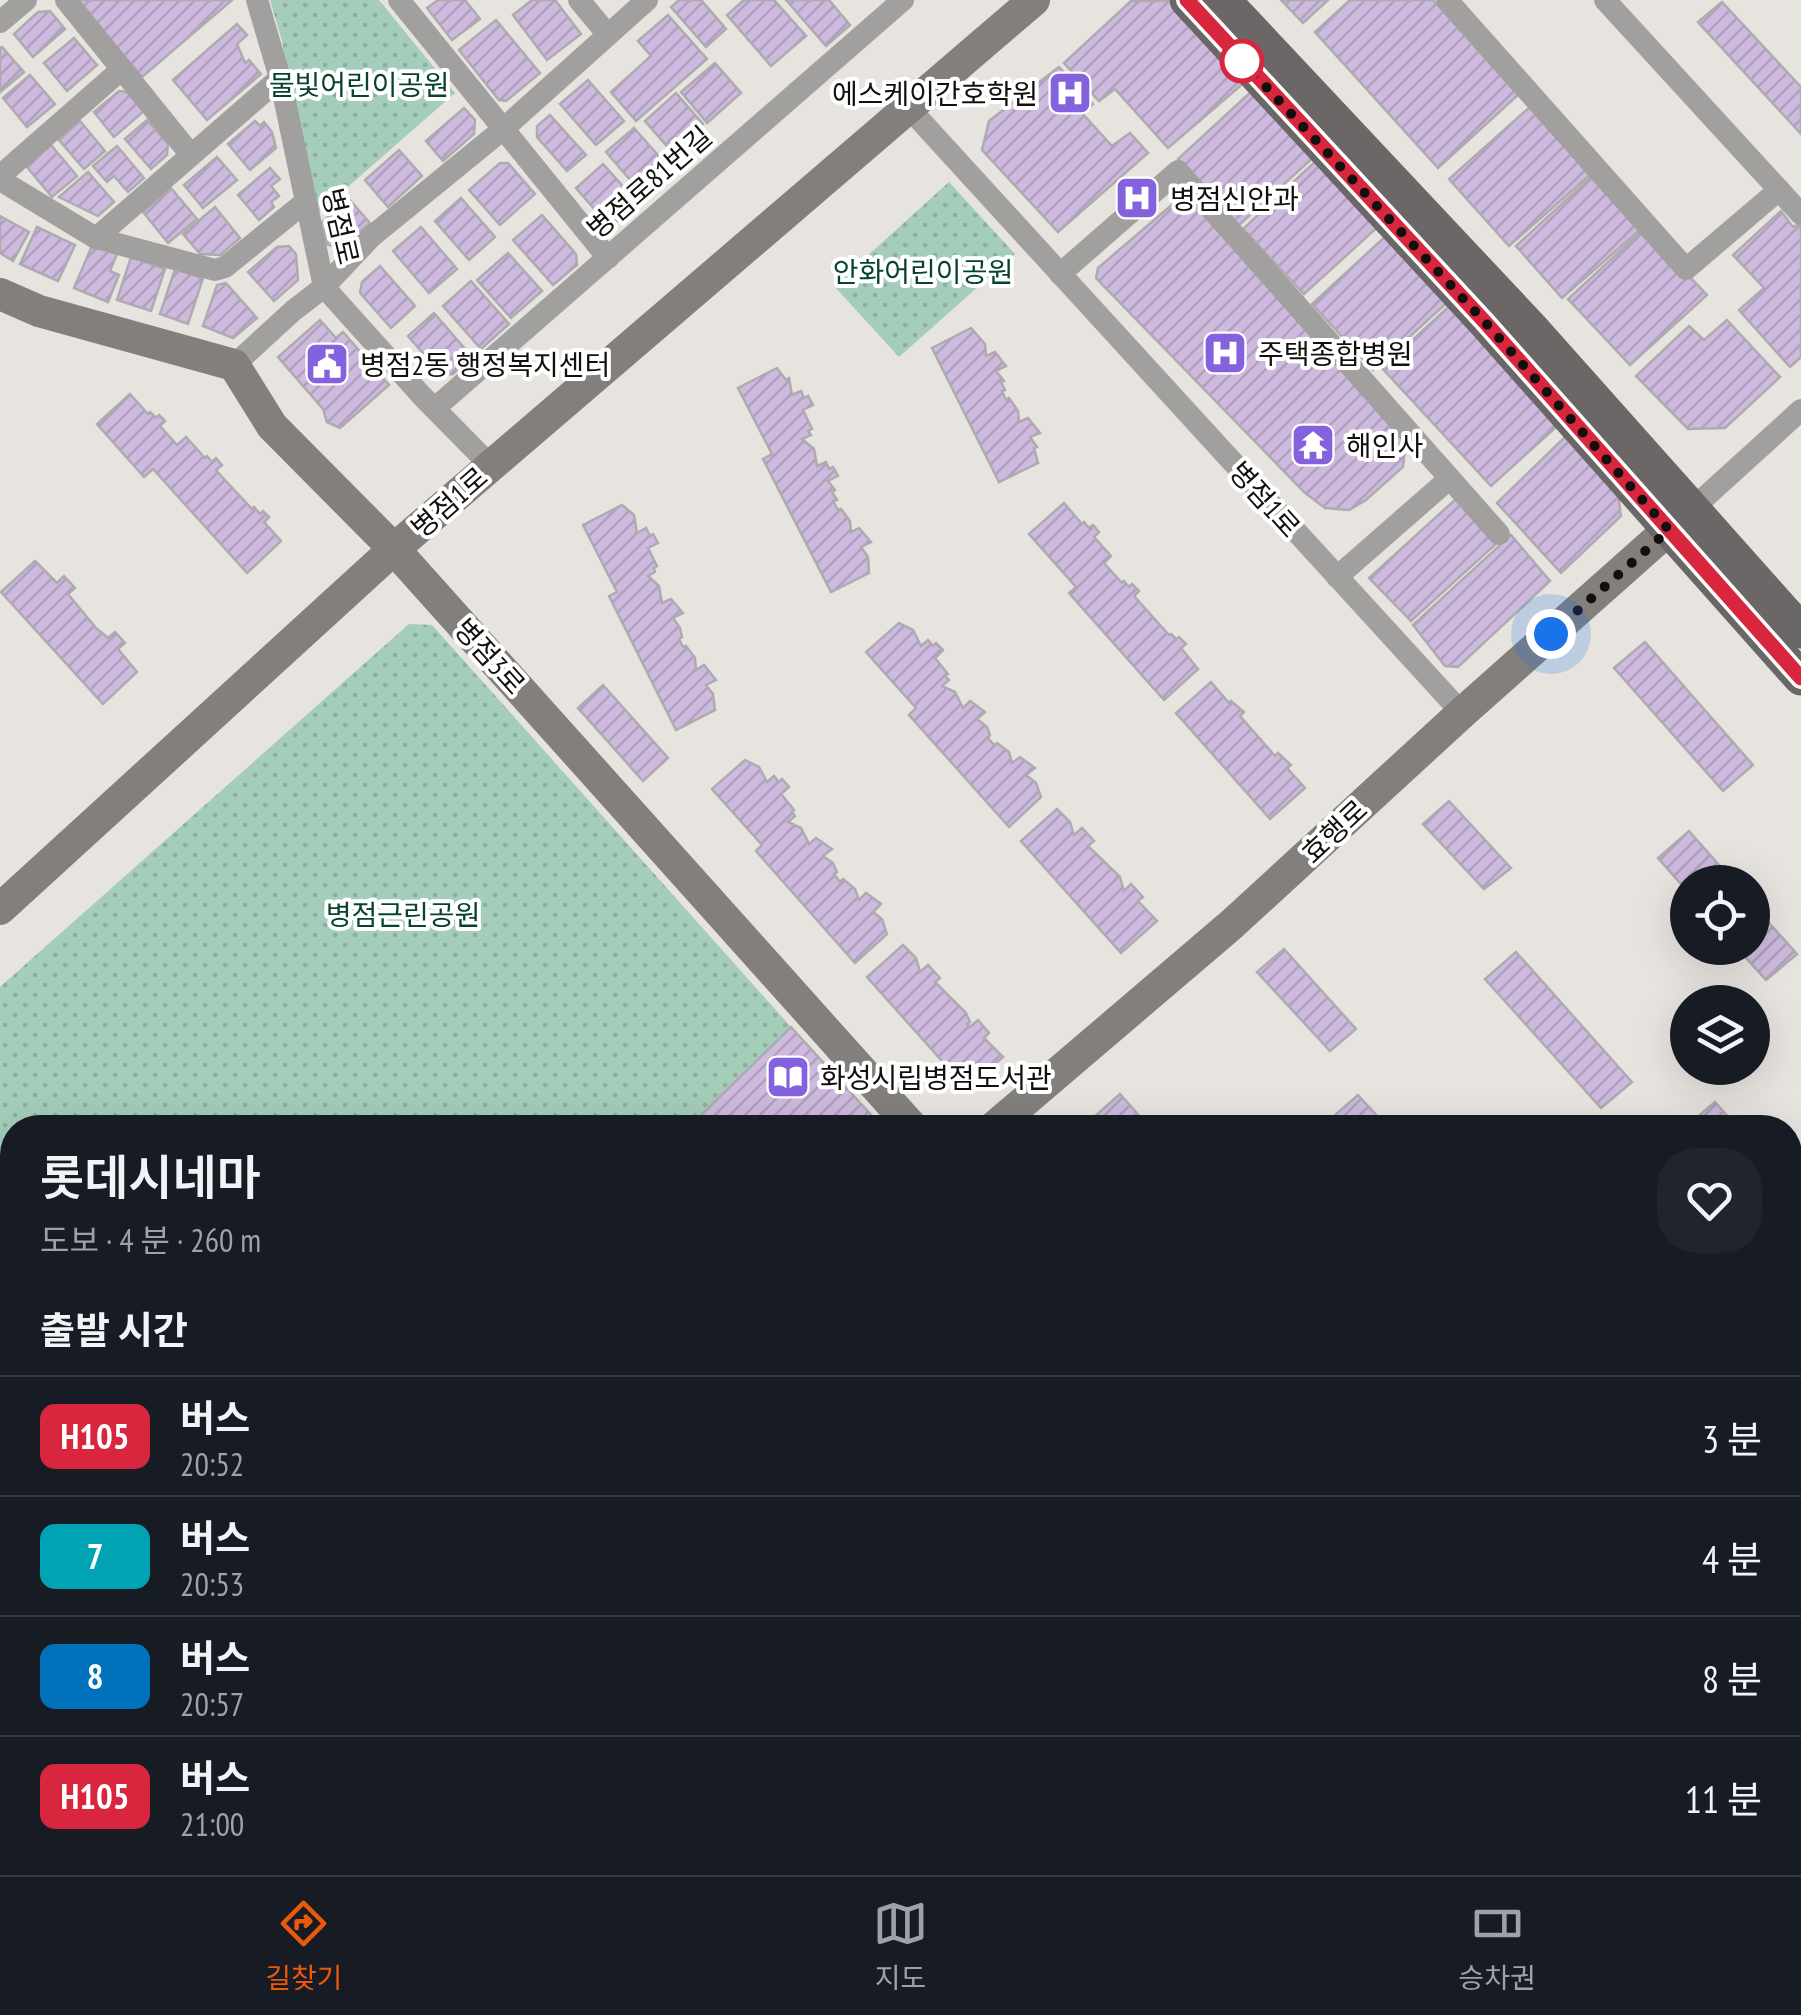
<!DOCTYPE html>
<html lang="ko">
<meta charset="utf-8">
<style>
:root{--surface:#171b24;--page:#20242c;--text:#f1f3f6;--muted:#9ea1a6;--line:#363941;--accent:#ea580c}
body{margin:0;font-family:"PT Sans Narrow","Noto Sans KR",sans-serif;background:var(--page);color:var(--text);height:100vh;display:flex;flex-direction:column;font-size:38px;white-space:nowrap}
*{box-sizing:border-box;margin:0}
p{font-size:32px;color:var(--muted)}
.icon{flex:none;width:55px;height:55px;fill:none;stroke:currentColor;stroke-width:2;stroke-linecap:round;stroke-linejoin:round}
.map{position:relative;flex:1;overflow:hidden}
.side{position:absolute;left:0px;top:1115px;width:1802px;height:760px;display:flex;flex-direction:column;background:var(--surface);border-radius:40px 40px 0 0;box-shadow:0 10px 40px #0002}
.side>*{flex:none}
.badge{padding:0 20px;border-radius:15px;font-size:35px;line-height:65px}
.tools{position:absolute;left:1670px;top:865px;display:grid;gap:20px}
.tools a{display:grid;place-items:center;width:100px;height:100px;border-radius:50%;background:var(--surface);box-shadow:0 10px 40px #0002;font-size:50px}
.you{position:absolute;width:50px;height:50px;margin:-25px;border:8px solid #fff;border-radius:50%;background:#1a73e8;box-shadow:0 0 0 15px #1a73e833}
.map>.badge{position:absolute;translate:-50% -50%;box-shadow:0 0 0 5px #fff}
h2{padding:0 40px;font-size:38px;line-height:90px}
.round{display:grid;place-items:center;flex:none;width:105px;height:105px;border-radius:40px;background:var(--page)}
.headline{display:flex;align-items:center;justify-content:space-between;height:170px;padding:0 40px}
h1{font-size:48px;font-weight:600;line-height:75px}
ul{padding:0;list-style:none}
li{display:flex;align-items:center;gap:30px;height:120px;padding:0 40px;border-top:2px solid var(--line)}
li div{flex:1}
li b{display:block;font-size:38px}
li em{font-style:normal}
li .badge{min-width:110px;font-weight:700;text-align:center}
.tabs{display:flex;justify-content:space-around;align-items:center;height:140px;border-top:2px solid var(--line);background:var(--surface);font-size:28px;color:var(--muted)}
.tabs a{display:grid;justify-items:center;gap:5px}
.tabs .on{color:var(--accent)}
.map>svg:first-child{display:block}
</style>
<div class="map">
<svg width="1801" height="1875" viewBox="0 0 1801 1875">
<defs>
<pattern id="park-dots" width="8" height="8" patternUnits="userSpaceOnUse" patternTransform="scale(2.5)"><rect width="8" height="8" fill="#a4cdba"/><path d="M2 2h.1M6 6h.1" fill="none" stroke="#8caf9f" stroke-width="1.8" stroke-linecap="round"/></pattern>
<pattern id="building-hatch" width="6" height="6" patternUnits="userSpaceOnUse" patternTransform="scale(2.5)"><rect width="6" height="6" fill="#cebade"/><path d="M-1 1l2-2M0 6l6-6M5 7l2-2" fill="none" stroke="#b09fbd"/></pattern>
</defs>
<rect width="100%" height="100%" fill="#e7e4df"/>
<!-- built -->
<polygon fill="#e1d9ce" points="215,1862 836,1863 821,1875 200,1875"/>
<!-- grass -->
<polygon fill="#a4cdba" points="215,1862 333,1863 344,1875 200,1875"/>
<!-- park -->
<g fill="url(#park-dots)">
<polygon points="270,0 379,0 455,93 317,214 308,206 282,41"/>
<polygon points="949,182 1015,254 899,357 834,286"/>
<polygon points="409,624 432,625 791,1027 688,1127 12,1128 12,1257 0,1243 0,987"/>
</g>
<!-- building -->
<g fill="url(#building-hatch)" stroke="#aeabb0" stroke-width="2.5">
<polygon points="77,0 232,0 142,77"/>
<polygon points="438,0 465,0 480,19 452,40 427,8"/>
<polygon points="532,0 555,0 581,34 547,60 513,15"/>
<polygon points="679,0 701,0 726,29 706,47 671,7"/>
<polygon points="744,0 774,0 806,36 771,66 727,15"/>
<polygon points="786,0 829,0 850,25 826,46"/>
<polygon points="1281,0 1328,0 1303,23"/>
<polygon points="1350,0 1433,0 1518,95 1438,168 1315,32"/>
<polygon points="1131,1 1173,1 1245,82 1168,148 1115,89 1099,101 1064,63"/>
<polygon points="1722,2 1801,87 1801,134 1698,22"/>
<polygon points="50,11 65,29 33,57 14,34 38,12"/>
<polygon points="668,15 707,59 636,121 611,92 651,56 638,41"/>
<polygon points="496,20 540,73 506,101 499,100 459,50"/>
<polygon points="237,24 247,35 237,44 245,63 249,60 261,74 207,120 173,80"/>
<polygon points="74,38 97,65 67,91 44,63"/>
<polygon points="2,47 24,72 0,92 0,48"/>
<polygon points="715,63 741,93 707,123 681,92"/>
<polygon points="1059,67 1093,104 1082,113 1112,146 1130,133 1148,153 1058,232 982,150 989,121"/>
<polygon points="30,75 55,104 27,127 3,98"/>
<polygon points="588,80 624,121 596,145 560,104"/>
<polygon points="1254,89 1316,155 1239,225 1178,159"/>
<polygon points="119,91 127,92 144,111 114,137 94,112"/>
<polygon points="676,93 703,124 672,152 645,121"/>
<polygon points="1531,106 1591,174 1509,246 1449,179"/>
<polygon points="464,108 475,120 474,134 443,161 426,141"/>
<polygon points="550,115 586,155 567,171 537,137 537,126"/>
<polygon points="147,120 168,144 167,155 151,169 125,139"/>
<polygon points="80,121 105,151 84,169 59,140"/>
<polygon points="255,121 260,126 264,122 272,132 276,148 250,170 228,144"/>
<polygon points="634,128 671,170 643,195 606,152"/>
<polygon points="51,145 77,176 52,197 26,166"/>
<polygon points="117,146 144,178 128,192 114,176 107,182 93,166"/>
<polygon points="399,150 422,176 388,207 365,180"/>
<polygon points="217,157 237,180 203,208 184,185"/>
<polygon points="1319,158 1381,224 1304,294 1243,229"/>
<polygon points="500,163 508,163 535,194 500,225 469,190"/>
<polygon points="603,164 638,203 610,227 576,188"/>
<polygon points="270,168 280,179 271,186 279,196 271,202 274,207 259,220 238,195"/>
<polygon points="88,172 114,202 98,216 59,197"/>
<polygon points="1592,176 1640,230 1562,298 1516,246"/>
<polygon points="171,188 197,219 168,243 143,212"/>
<polygon points="461,198 495,237 469,260 435,221"/>
<polygon points="349,199 370,223 342,247 327,245 325,232 319,225"/>
<polygon points="1175,202 1193,204 1400,432 1405,449 1403,467 1366,500 1349,510 1325,508 1304,492 1096,278 1098,268"/>
<polygon points="215,207 240,238 220,255 200,254 183,234"/>
<polygon points="1781,211 1793,227 1801,223 1801,357 1790,367 1739,310 1764,288 1733,255"/>
<polygon points="542,215 576,254 577,265 553,285 513,240"/>
<polygon points="0,216 29,232 13,261 0,253"/>
<polygon points="37,227 75,245 58,281 20,264"/>
<polygon points="421,227 457,269 429,293 393,251"/>
<polygon points="1644,229 1707,295 1630,365 1568,299"/>
<polygon points="1388,234 1450,300 1373,370 1312,304"/>
<polygon points="94,241 118,251 110,271 119,275 108,302 74,288"/>
<polygon points="289,246 296,254 298,280 274,301 248,272 277,247"/>
<polygon points="508,253 542,291 511,318 477,280"/>
<polygon points="131,257 165,269 151,311 117,300"/>
<polygon points="380,266 415,306 391,328 360,293 362,282"/>
<polygon points="175,269 203,278 188,324 160,314"/>
<polygon points="471,281 509,324 481,349 443,306"/>
<polygon points="226,283 257,318 233,338 203,326 217,285"/>
<polygon points="1458,298 1564,420 1491,486 1382,368"/>
<polygon points="434,313 472,357 453,374 442,375 408,336"/>
<polygon points="320,320 336,338 343,332 389,385 340,428 327,422 323,409 278,357"/>
<polygon points="1727,320 1780,377 1725,428 1688,429 1636,376 1689,326 1704,340"/>
<polygon points="971,328 985,344 986,356 995,352 1006,366 996,371 1004,381 1001,382 1005,390 1002,391 1006,400 1009,398 1018,411 1019,422 1028,418 1040,433 1030,437 1037,447 1034,448 1038,463 999,482 932,348"/>
<polygon points="777,368 786,380 789,378 792,395 801,391 804,398 808,396 813,405 803,410 812,429 808,431 811,435 802,439 814,449 817,466 826,462 829,469 833,467 838,476 828,481 835,490 832,492 837,500 833,501 838,510 841,509 850,521 851,532 859,528 871,542 861,547 868,557 869,573 831,592 763,459 772,454 738,388"/>
<polygon points="130,394 148,414 150,412 156,418 159,415 165,421 160,426 177,445 186,437 205,458 207,456 212,462 216,458 222,465 216,470 224,479 252,509 254,507 260,514 263,511 269,517 264,522 281,541 247,573 153,469 144,477 97,424"/>
<polygon points="1570,432 1617,486 1621,516 1561,573 1497,503"/>
<polygon points="1457,498 1497,543 1411,621 1369,578"/>
<polygon points="1064,503 1082,524 1084,522 1089,528 1093,525 1099,532 1094,537 1111,556 1104,563 1122,583 1124,581 1129,587 1132,584 1139,591 1134,596 1169,635 1171,634 1176,639 1179,637 1186,644 1181,648 1198,669 1164,700 1069,593 1076,587 1029,534"/>
<polygon points="622,505 634,515 637,533 646,528 650,536 653,534 658,543 648,548 657,566 654,568 655,572 648,576 659,586 662,603 671,599 683,613 673,618 680,628 682,637 679,639 683,647 686,646 695,658 696,670 704,665 716,680 706,685 713,694 715,710 676,730 609,596 617,592 583,525"/>
<polygon points="1511,535 1550,581 1458,667 1445,666 1413,625"/>
<polygon points="35,561 57,583 64,576 75,588 68,594 96,628 108,638 115,632 125,643 118,649 137,672 103,704 1,592"/>
<polygon points="899,623 913,630 921,646 928,640 933,646 936,643 943,650 935,658 948,674 945,676 949,680 942,686 955,692 963,708 970,701 985,712 977,719 987,727 990,735 988,738 994,745 997,743 1009,752 1012,763 1020,757 1035,768 1026,775 1036,783 1041,797 1009,827 909,715 916,708 866,652"/>
<polygon points="1645,642 1753,765 1723,791 1614,668"/>
<polygon points="1211,682 1229,703 1231,701 1244,712 1240,716 1275,756 1278,753 1291,765 1287,768 1305,788 1270,819 1176,713"/>
<polygon points="603,685 668,758 643,781 578,708"/>
<polygon points="745,760 759,767 767,782 774,776 779,782 782,779 789,787 781,794 794,810 792,812 795,816 788,822 801,828 809,844 816,838 832,849 823,856 833,863 837,872 834,874 840,882 843,879 855,889 859,900 866,893 881,904 873,912 882,919 887,934 855,963 756,851 762,845 712,789"/>
<polygon points="1449,801 1511,868 1484,889 1423,824"/>
<polygon points="1057,809 1070,822 1074,835 1082,828 1094,841 1088,846 1120,877 1124,891 1131,884 1143,897 1138,901 1157,921 1121,953 1021,841"/>
<polygon points="1689,831 1734,882 1688,882 1688,892 1658,858"/>
<polygon points="1752,904 1797,954 1766,980 1737,948 1752,948"/>
<polygon points="903,945 916,958 920,972 928,965 940,978 935,982 966,1013 970,1022 967,1024 970,1027 978,1020 989,1033 984,1038 1003,1057 967,1089 867,977"/>
<polygon points="1284,949 1356,1029 1330,1051 1257,972"/>
<polygon points="1516,952 1632,1082 1601,1108 1485,979"/>
<polygon points="791,1027 883,1128 688,1128"/>
<polygon points="1120,1094 1150,1128 1104,1128 1094,1117"/>
<polygon points="1358,1095 1388,1128 1333,1128 1327,1122"/>
<polygon points="1715,1102 1738,1128 1690,1128 1688,1125"/>
<polygon points="12,1285 12,1329 0,1315 0,1296"/>
<polygon points="357,1862 399,1862 409,1875 368,1875"/>
<polygon points="480,1862 518,1862 529,1875 466,1875"/>
<polygon points="589,1862 748,1862 734,1875 600,1875"/>
<polygon points="888,1862 937,1862 949,1875 899,1875"/>
<polygon points="1151,1862 1173,1862 1184,1875 1138,1875"/>
</g>
<g fill="none" stroke-linecap="round" stroke-linejoin="round">
<!-- street -->
<g stroke="#a2a09f" stroke-width="22">
<polyline points="66,0 191,155"/>
<polyline points="257,0 280,78 324,287 422,396 491,466"/>
<polyline points="399,0 608,258"/>
<polyline points="579,0 608,35"/>
<polyline points="1447,0 1686,269 1779,190"/>
<polyline points="1605,0 1801,214"/>
<polyline points="0,22 26,0"/>
<polyline points="908,107 1462,713"/>
<polyline points="0,176 122,69"/>
<polyline points="0,180 96,238 215,270 225,267 304,203"/>
<polyline points="96,238 280,78"/>
<polyline points="1060,274 1178,171 1499,534"/>
<polyline points="234,365 294,310 324,287 371,237 502,130 647,0"/>
<polyline points="435,408 903,0"/>
<polyline points="1691,510 1801,410"/>
<polyline points="1337,577 1449,479"/>
</g>
<!-- secondary -->
<g stroke="#827f7d" stroke-width="32">
<polyline points="0,294 39,311 234,365 272,426 394,549 913,1128"/>
<polyline points="0,909 394,549 1034,0"/>
<polyline points="993,1128 1231,925 1462,713 1686,514"/>
<polyline points="0,1753 12,1767"/>
<polyline points="101,1862 113,1875"/>
<polyline points="160,1875 174,1862"/>
</g>
<!-- primary -->
<g stroke="#6b6766" stroke-width="35">
<polyline points="1187,0 1484,321 1801,678"/>
<polyline points="1223,0 1531,328 1801,631"/>
<polyline points="1790,1715 1801,1698"/>
<polyline points="1697,1875 1703,1862"/>
</g>
</g>
<g fill="none" stroke-linecap="round" stroke-linejoin="round">
<defs>
<polyline id="line" points="1187,0 1484,321 1801,678"/>
</defs>
<!-- line casing -->
<use href="#line" stroke="#fff" stroke-width="22"/>
<!-- line -->
<use href="#line" stroke="#d7263d" stroke-width="15"/>
<!-- walk -->
<polyline stroke="#11100e" stroke-width="10" stroke-dasharray="0 18" points="1242,61 1484,321 1669,530 1551,634"/>
</g>
<!-- icons -->
<defs>
<symbol id="hospital-square" viewBox="-11 -11 22 22"><rect x="-9" y="-9" width="18" height="18" rx="4" fill="#8562dd" stroke="#fff"/><path d="M-5-5h3v3.5h4V-5h3V5h-3V1.5h-4V5h-3Z" fill="#fff"/></symbol>
<symbol id="civic-square" viewBox="-11 -11 22 22"><rect x="-9" y="-9" width="18" height="18" rx="4" fill="#8562dd" stroke="#fff"/><path d="M-.6-6.5H3V-4.5H.6V-3L4-1V1h2V6H-6V1h2V-1L-.6-3ZM-1.2 2.5V6h2.4V2.5Z" fill="#fff"/></symbol>
<symbol id="temple-square" viewBox="-11 -11 22 22"><rect x="-9" y="-9" width="18" height="18" rx="4" fill="#8562dd" stroke="#fff"/><path d="M0-6L5-2H3V0L6.5 2.5H4V6H1.5V3h-3V6H-4V2.5H-6.5L-3 0V-2H-5Z" fill="#fff"/></symbol>
<symbol id="library-square" viewBox="-11 -11 22 22"><rect x="-9" y="-9" width="18" height="18" rx="4" fill="#8562dd" stroke="#fff"/><path d="M-6-4Q-3-5.5-.7-3.5V5Q-3 3-6 4ZM6-4Q3-5.5 .7-3.5V5Q3 3 6 4Z" fill="#fff"/></symbol>
</defs>
<g fill-rule="evenodd">
<use href="#hospital-square" x="1045" y="68" width="50" height="50"/>
<use href="#hospital-square" x="1112" y="173" width="50" height="50"/>
<use href="#hospital-square" x="1200" y="328" width="50" height="50"/>
<use href="#civic-square" x="302" y="339" width="50" height="50"/>
<use href="#temple-square" x="1288" y="420" width="50" height="50"/>
<use href="#library-square" x="763" y="1052" width="50" height="50"/>
</g>
<!-- markers -->
<circle fill="#fff" stroke="#d7263d" stroke-width="5" cx="1242" cy="61" r="20"/>
<g text-anchor="middle" dominant-baseline="central" stroke-width="8" stroke-linejoin="round" paint-order="stroke">
<!-- park labels -->
<g font-size="28" fill="#07432f" stroke="#fff">
<text x="359" y="84">물빛어린이공원</text>
<text x="923" y="271">안화어린이공원</text>
<text x="403" y="914">병점근린공원</text>
</g>
<!-- poi labels -->
<g font-size="28" fill="#11100e" stroke="#fff" text-anchor="start">
<text x="1038" y="93" text-anchor="end">에스케이간호학원</text>
<text x="1170" y="198">병점신안과</text>
<text x="1258" y="353">주택종합병원</text>
<text x="360" y="364">병점2동 행정복지센터</text>
<text x="1346" y="445">해인사</text>
<text x="820" y="1077">화성시립병점도서관</text>
</g>
<!-- street labels -->
<g font-size="28" fill="#11100e" stroke="#fff">
<text transform="translate(649 182) rotate(-41)">병점로81번길</text>
<text transform="translate(341 226) rotate(77)">병점로</text>
<text transform="translate(1265 499) rotate(48)">병점1로</text>
<text transform="translate(449 502) rotate(-41)">병점1로</text>
<text transform="translate(490 656) rotate(48)">병점3로</text>
<text transform="translate(1334 831) rotate(-43)">효행로</text>
</g>
</g>
</svg>
<div class="tools">
<a><svg class="icon" aria-label="locate" viewBox="0 0 24 24"><circle cx="12" cy="12" r="6"/><path d="M12 2v4M12 18v4M2 12h4M18 12h4"/></svg></a>
<a><svg class="icon" aria-label="layers" viewBox="0 0 24 24"><path d="M12 4l9 5-9 5-9-5zM3 14l9 5 9-5"/></svg></a>
</div>
<div class="you" style="left:1551px;top:634px"></div>
<section class="side">
<div class="headline"><div><h1>롯데시네마</h1><p>도보 · 4 분 · 260 m</p></div><a class="round"><svg class="icon" aria-label="heart" viewBox="0 0 24 24"><path d="M12 20l-8-8c-3-5 5-10 8-4 3-6 11-1 8 4z"/></svg></a></div>
<h2>출발 시간</h2>
<ul>
<li><span class="badge" style="background:#d7263d;color:#fff">H105</span><div><b>버스</b><p>20:52</p></div><em>3 분</em></li>
<li><span class="badge" style="background:#00a3b4;color:#fff">7</span><div><b>버스</b><p>20:53</p></div><em>4 분</em></li>
<li><span class="badge" style="background:#0072bc;color:#fff">8</span><div><b>버스</b><p>20:57</p></div><em>8 분</em></li>
<li><span class="badge" style="background:#d7263d;color:#fff">H105</span><div><b>버스</b><p>21:00</p></div><em>11 분</em></li>
</ul>
</section>
</div>
<nav class="tabs">
<a class="on"><svg class="icon" aria-label="directions" viewBox="0 0 24 24"><path d="M12 3l9 9-9 9-9-9zM9 14v-3h6M13 9l2 2-2 2"/></svg>길찾기</a>
<a><svg class="icon" aria-label="map" viewBox="0 0 24 24"><path d="M3 6l6-2 6 2 6-2v14l-6 2-6-2-6 2zM9 4v14M15 6v14"/></svg>지도</a>
<a><svg class="icon" aria-label="tickets" viewBox="0 0 24 24"><path d="M3 7h18v10H3zM15 7v10"/></svg>승차권</a>
</nav>
